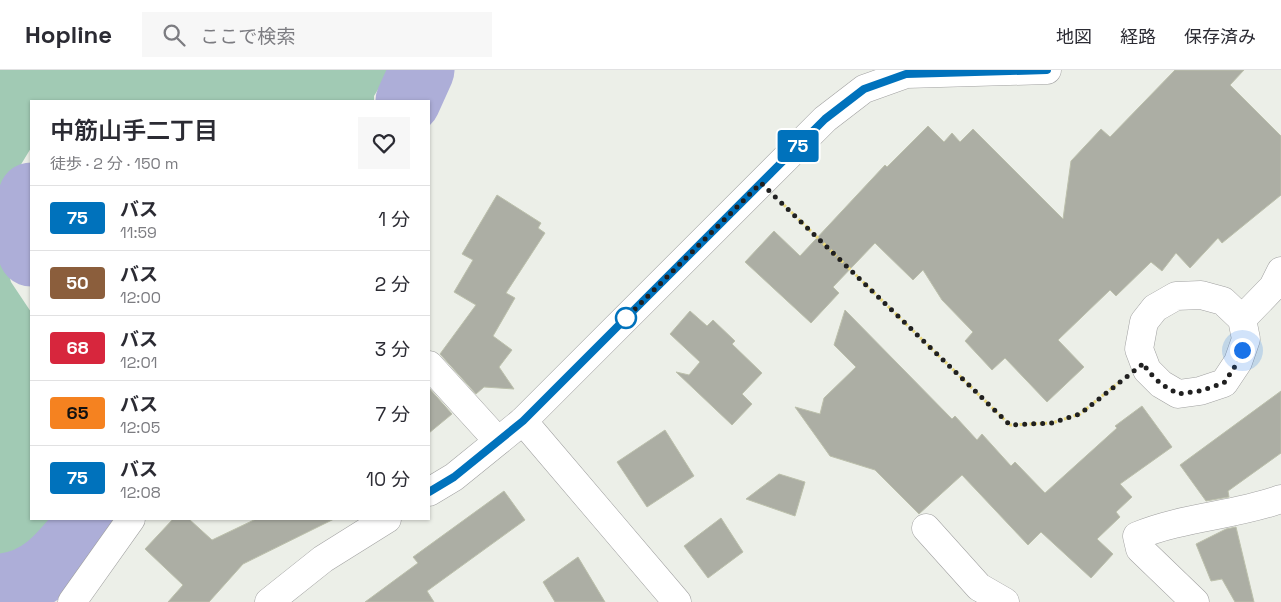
<!DOCTYPE html>
<html lang="ja">
<meta charset="utf-8">
<style>
:root{--surface:#fff;--page:#f7f7f7;--text:#2b2b33;--muted:#7c7c81;--line:#e1e1e2}
body{margin:0;font-family:"Space Grotesk","Noto Sans JP",sans-serif;background:var(--page);color:var(--text);height:100vh;display:flex;flex-direction:column;font-size:19px;white-space:nowrap}
*{box-sizing:border-box;margin:0}
p{font-size:16px;color:var(--muted)}
.icon{flex:none;width:28px;height:28px;fill:none;stroke:currentColor;stroke-width:2;stroke-linecap:round;stroke-linejoin:round}
.map{position:relative;flex:1;overflow:hidden}
.details{position:absolute;left:30px;top:30px;width:400px;height:420px;display:flex;flex-direction:column;background:var(--surface);border-radius:0px;box-shadow:0 1px 4px #0004}
.details>*{flex:none}
.badge{padding:0 10px;border-radius:4px;font-size:18px;line-height:32px}
.you{position:absolute;width:25px;height:25px;margin:-12px;border:4px solid #fff;border-radius:50%;background:#1a73e8;box-shadow:0 0 0 8px #1a73e833}
.map>.badge{position:absolute;translate:-50% -50%;box-shadow:0 0 0 2px #fff}
.round{display:grid;place-items:center;flex:none;width:52px;height:52px;border-radius:0px;background:var(--page)}
.head{display:flex;align-items:center;justify-content:space-between;height:85px;padding:0 20px}
h1{font-size:24px;font-weight:600;line-height:38px}
ul{padding:0;list-style:none}
li{display:flex;align-items:center;gap:15px;height:65px;padding:0 20px;border-top:1px solid var(--line)}
li div{flex:1}
li b{display:block;font-size:19px}
li em{font-style:normal}
li .badge{min-width:55px;font-weight:700;text-align:center}
header{display:flex;align-items:center;gap:30px;box-sizing:border-box;height:70px;padding:0 25px;background:var(--surface);border-bottom:1px solid var(--line)}
header strong{font-size:24px}
nav{display:flex;gap:28px;margin-inline-start:auto;font-size:18px}
.search{width:350px;height:45px;background:var(--page);display:flex;align-items:center;gap:12px;box-sizing:border-box;padding:0 18px;border-radius:0px;color:var(--muted);font-size:19px}
.map>svg:first-child{display:block}
</style>
<header>
<strong>Hopline</strong>
<div class="search"><svg class="icon" aria-label="search" viewBox="0 0 24 24"><circle cx="10" cy="10" r="6"/><path d="M15 15l6 6"/></svg>ここで検索</div>
<nav><a>地図</a><a>経路</a><a>保存済み</a></nav>
</header>
<div class="map">
<svg width="1281" height="532" viewBox="0 0 1281 532">
<rect width="100%" height="100%" fill="#ecefe8"/>
<!-- forest -->
<g fill="#a1cab4">
<polygon points="0,0 390,0 374,26 374,31 31,31 31,78 0,129"/>
<polygon points="0,169 11,212 31,242 31,449 63,449 54,464 21,487 0,486"/>
</g>
<g fill="none" stroke-linecap="round" stroke-linejoin="round">
<!-- river -->
<g stroke="#adaed8" stroke-width="65">
<polyline points="408,31 422,0"/>
<polyline points="31,125 22,163 31,184"/>
<path d="M 0,516 C 44,513 65,480 91,449"/>
</g>
</g>
<!-- building -->
<g fill="#acaea4" stroke="#bcc0ac">
<polygon points="1175,0 1244,0 1230,15 1281,66 1281,125 1222,173 1218,168 1190,198 1176,183 1162,201 1151,192 1116,226 1110,220 1058,270 1084,297 1047,332 1005,288 992,300 965,271 973,262 942,230 923,200 913,210 875,173 833,217 839,223 811,253 745,192 774,161 800,186 885,95 887,97 928,56 944,72 952,63 960,72 973,59 1063,149 1071,91 1101,59 1110,67"/>
<polygon points="497,125 541,153 538,158 545,163 506,223 515,228 493,266 512,280 499,297 514,319 484,317 476,324 440,284 476,235 454,222 473,190 462,184"/>
<polygon points="845,240 952,349 955,346 977,370 982,364 1011,396 1015,392 1045,423 1117,358 1115,356 1142,336 1172,377 1120,414 1132,427 1116,442 1120,447 1097,469 1113,484 1091,508 1041,462 1028,475 962,405 919,444 875,400 830,386 795,337 820,344 824,328 856,297 834,275"/>
<polygon points="690,241 707,256 713,250 735,271 732,274 762,303 742,324 752,334 732,355 676,302 689,305 700,292 670,264"/>
<polygon points="429,318 452,344 429,363"/>
<polygon points="1281,321 1281,383 1228,421 1229,427 1206,431 1180,395"/>
<polygon points="665,360 694,406 647,437 617,392"/>
<polygon points="779,404 805,412 795,446 746,429"/>
<polygon points="504,421 525,450 427,521 434,532 365,532 418,493 413,487"/>
<polygon points="721,448 743,482 708,508 684,476"/>
<polygon points="173,449 189,449 212,470 256,449 334,449 243,494 209,532 168,532 183,515 145,479"/>
<polygon points="1236,457 1254,532 1235,532 1222,509 1211,511 1196,474 1226,459"/>
<polygon points="578,487 605,532 555,532 543,512"/>
</g>
<g fill="none" stroke-linecap="round" stroke-linejoin="round">
<defs>
<g id="minor">
<polygon points="1201,225 1223,231 1242,249 1246,269 1238,292 1224,313 1200,321 1178,324 1161,314 1147,300 1139,279 1144,252 1155,238 1176,226"/>
<polyline points="1242,249 1273,217 1281,201"/>
<polyline points="429,295 498,371"/>
<polyline points="523,351 677,532"/>
<polyline points="429,422 454,407 523,351 825,49 864,19 906,4 1047,0"/>
<polyline points="926,458 979,517 1005,532"/>
<polyline points="72,532 131,449"/>
<polyline points="269,532 323,489 387,449"/>
<path d="M 1195,532 L 1140,479 L 1137,466 C 1182,447 1234,446 1281,429"/>
</g>
</defs>
<!-- minor casing -->
<use href="#minor" stroke="#a1a1a1" stroke-width="29"/>
<!-- path -->
<polyline stroke="#ebda7e" stroke-width="3" stroke-dasharray="2.5 2.5" stroke-linecap="butt" points="784,135 1010,355 1052,353 1080,344 1118,313"/>
<!-- minor -->
<use href="#minor" stroke="#fff" stroke-width="28"/>
</g>
<g fill="none" stroke-linecap="round" stroke-linejoin="round">
<defs>
<polyline id="line" points="429,422 454,407 523,351 825,49 864,19 906,4 1047,0"/>
</defs>
<!-- line casing -->
<use href="#line" stroke="#fff" stroke-width="11"/>
<!-- line -->
<use href="#line" stroke="#0072bc" stroke-width="8"/>
<!-- walk -->
<polyline stroke="#202020" stroke-width="5" stroke-dasharray="0 9" points="626,248 621,253 761,113 1010,355 1052,353 1080,344 1144,293 1147,300 1161,314 1178,324 1200,321 1224,313 1238,292 1242,280"/>
</g>
<!-- markers -->
<circle fill="#fff" stroke="#0072bc" stroke-width="2.5" cx="626" cy="248" r="10"/>
</svg>
<div class="you" style="left:1242px;top:280px"></div>
<b class="badge" style="left:798px;top:76px;background:#0072bc;color:#fff">75</b>
<section class="details">
<div class="head"><div><h1>中筋山手二丁目</h1><p>徒歩 · 2 分 · 150 m</p></div><a class="round"><svg class="icon" aria-label="heart" viewBox="0 0 24 24"><path d="M12 20l-8-8c-3-5 5-10 8-4 3-6 11-1 8 4z"/></svg></a></div>
<ul>
<li><span class="badge" style="background:#0072bc;color:#fff">75</span><div><b>バス</b><p>11:59</p></div><em>1 分</em></li>
<li><span class="badge" style="background:#8b5e3c;color:#fff">50</span><div><b>バス</b><p>12:00</p></div><em>2 分</em></li>
<li><span class="badge" style="background:#d7263d;color:#fff">68</span><div><b>バス</b><p>12:01</p></div><em>3 分</em></li>
<li><span class="badge" style="background:#f58220;color:#111">65</span><div><b>バス</b><p>12:05</p></div><em>7 分</em></li>
<li><span class="badge" style="background:#0072bc;color:#fff">75</span><div><b>バス</b><p>12:08</p></div><em>10 分</em></li>
</ul>
</section>
</div>
